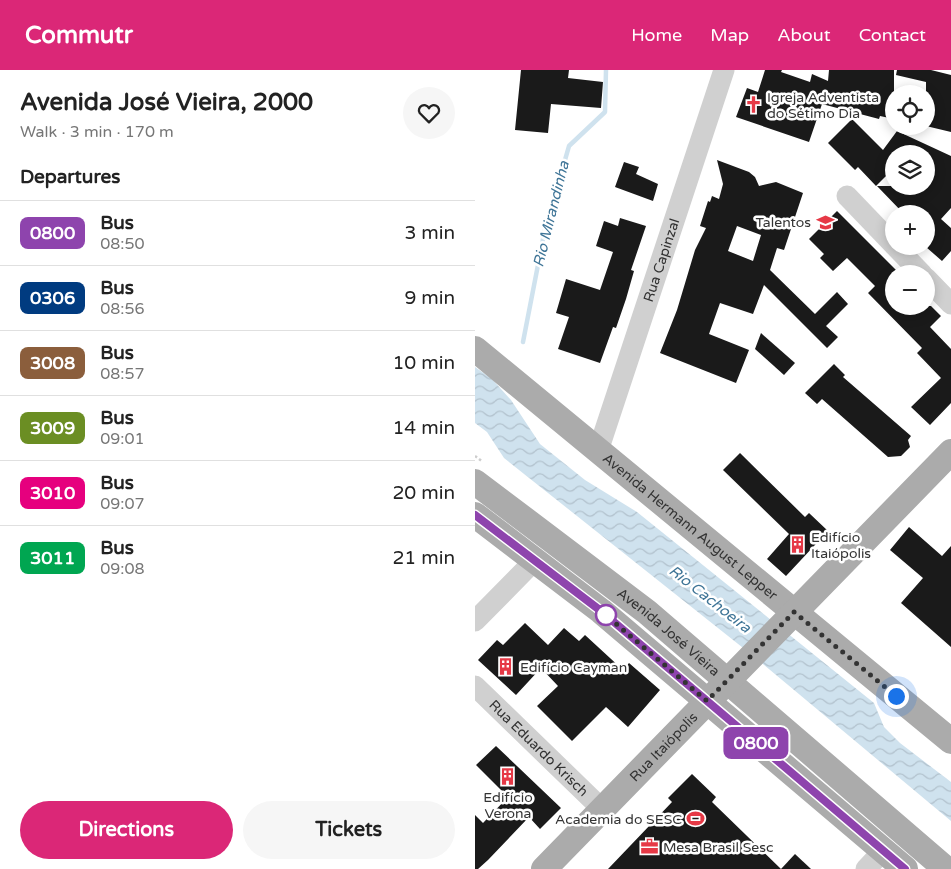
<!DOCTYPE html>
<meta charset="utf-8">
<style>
:root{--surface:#fff;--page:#f6f6f6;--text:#222;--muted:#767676;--line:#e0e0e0;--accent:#db2777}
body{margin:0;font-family:"Varela Round",sans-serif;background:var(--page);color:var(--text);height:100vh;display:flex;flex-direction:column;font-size:19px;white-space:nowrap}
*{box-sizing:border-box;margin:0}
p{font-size:16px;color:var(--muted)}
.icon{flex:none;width:28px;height:28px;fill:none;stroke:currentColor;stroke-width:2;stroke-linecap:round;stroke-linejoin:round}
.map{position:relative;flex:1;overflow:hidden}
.details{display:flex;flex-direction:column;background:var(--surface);width:475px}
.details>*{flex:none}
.badge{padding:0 10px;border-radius:8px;font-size:18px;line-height:32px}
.buttons{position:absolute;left:410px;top:15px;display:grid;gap:10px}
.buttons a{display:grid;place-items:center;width:50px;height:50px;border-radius:50%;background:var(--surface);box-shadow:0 2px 12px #0003;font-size:25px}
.you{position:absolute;width:25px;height:25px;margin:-12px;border:4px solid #fff;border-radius:50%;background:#1a73e8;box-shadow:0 0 0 8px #1a73e833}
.map>.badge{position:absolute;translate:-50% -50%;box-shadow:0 0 0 2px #fff}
h2{padding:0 20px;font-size:19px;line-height:45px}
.round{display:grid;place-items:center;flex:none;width:52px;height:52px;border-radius:26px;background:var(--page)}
.headline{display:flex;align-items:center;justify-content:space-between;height:85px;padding:0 20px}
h1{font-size:24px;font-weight:700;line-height:38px}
.action{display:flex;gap:10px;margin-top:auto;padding:10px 20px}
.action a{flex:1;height:58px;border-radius:30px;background:var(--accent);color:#fff;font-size:20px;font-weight:700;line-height:58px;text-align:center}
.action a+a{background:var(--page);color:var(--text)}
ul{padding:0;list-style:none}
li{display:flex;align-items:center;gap:15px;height:65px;padding:0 20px;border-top:1px solid var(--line)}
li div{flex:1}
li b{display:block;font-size:19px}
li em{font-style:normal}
li .badge{min-width:55px;font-weight:700;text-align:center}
header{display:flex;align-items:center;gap:30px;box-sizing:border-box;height:70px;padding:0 25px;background:var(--accent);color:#fff}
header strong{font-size:24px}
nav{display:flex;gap:28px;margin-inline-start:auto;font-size:18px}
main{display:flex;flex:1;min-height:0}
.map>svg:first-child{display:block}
</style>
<header>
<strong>Commutr</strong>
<nav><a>Home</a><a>Map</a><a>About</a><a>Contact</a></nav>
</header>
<main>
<section class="details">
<div class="headline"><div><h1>Avenida José Vieira, 2000</h1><p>Walk · 3 min · 170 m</p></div><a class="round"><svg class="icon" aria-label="heart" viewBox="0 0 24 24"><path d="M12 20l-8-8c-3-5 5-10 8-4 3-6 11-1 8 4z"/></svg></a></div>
<h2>Departures</h2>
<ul>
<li><span class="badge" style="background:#8e44ad;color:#fff">0800</span><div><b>Bus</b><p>08:50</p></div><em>3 min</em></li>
<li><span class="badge" style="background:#003b80;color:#fff">0306</span><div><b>Bus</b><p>08:56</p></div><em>9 min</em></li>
<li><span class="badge" style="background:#8b5e3c;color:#fff">3008</span><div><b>Bus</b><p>08:57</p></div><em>10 min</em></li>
<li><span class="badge" style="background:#6b8e23;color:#fff">3009</span><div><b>Bus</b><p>09:01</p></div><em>14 min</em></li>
<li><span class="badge" style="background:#e6007e;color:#fff">3010</span><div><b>Bus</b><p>09:07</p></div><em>20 min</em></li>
<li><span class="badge" style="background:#00a651;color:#fff">3011</span><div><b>Bus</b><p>09:08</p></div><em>21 min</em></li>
</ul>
<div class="action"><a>Directions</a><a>Tickets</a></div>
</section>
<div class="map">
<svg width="476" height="799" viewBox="0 0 476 799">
<defs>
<pattern id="water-waves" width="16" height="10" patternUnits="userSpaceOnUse" patternTransform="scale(1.25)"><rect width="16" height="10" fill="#cfe2ee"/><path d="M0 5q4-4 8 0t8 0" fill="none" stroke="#b2c2cd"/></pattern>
</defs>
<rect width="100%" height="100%" fill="#fff"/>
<!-- water -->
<polygon fill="url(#water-waves)" points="0,297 17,309 36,330 65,374 110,410 162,442 399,633 409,657 425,673 476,712 476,751 282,589 29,388 12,362 0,353"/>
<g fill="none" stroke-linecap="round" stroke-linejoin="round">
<!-- stream -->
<polyline stroke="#cfe2ee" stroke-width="4.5" points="48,272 70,159 94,76 130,42 131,0"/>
</g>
<!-- building -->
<g fill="#1a1a1a" fill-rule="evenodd">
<polygon points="46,0 94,0 93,8 128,12 126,38 76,34 73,63 40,60"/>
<polygon points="290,0 307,0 306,2 335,12 337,4 353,11 354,0 419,0 419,49 405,46 404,49 347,34 334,72 261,47 272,18 283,22"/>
<polygon points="422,0 456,0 476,5 476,62 451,56 451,12 421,5"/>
<polygon points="377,49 408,80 422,61 476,86 476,138 466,149 476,158 476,181 467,191 451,177 451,144 429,144 402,116 451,116 451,84 419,84 419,98 401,116 383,97 380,100 353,73"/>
<path d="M 242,90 L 274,102 L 280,107 L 284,116 L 301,112 L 328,123 L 309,180 L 302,178 L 295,200 L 340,244 L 362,222 L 373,234 L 351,256 L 363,267 L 352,278 L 289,215 L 278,244 L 245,233 L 234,264 L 274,280 L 261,313 L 185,283 L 202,240 L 220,180 L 231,158 L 225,156 L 233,131 L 235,132 L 237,126 L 244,129 L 248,114 ZM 262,156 L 286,165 L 278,191 L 253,181 Z"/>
<polygon points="149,92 164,97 161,104 183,114 178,131 140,117"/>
<polygon points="362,141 425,204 419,204 419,236 456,236 466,246 455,257 476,279 476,333 455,355 436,337 466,308 442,283 447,278 393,223 400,216 372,188 358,201 345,188 349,184 334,169"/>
<polygon points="145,148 171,156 156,200 159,201 151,229 141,258 138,257 125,293 83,279 94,247 81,243 91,209 125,220 138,182 121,176 129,151 143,156"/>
<polygon points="286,263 320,293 309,305 280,279"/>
<polygon points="359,294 370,305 368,307 436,366 433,370 435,377 426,386 413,387 347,329 342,334 330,323"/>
<polygon points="265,383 330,447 334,443 353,461 311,506 292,489 314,464 248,400"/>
<polygon points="434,457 467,486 476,476 476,577 426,533 448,508 415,480"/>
<polygon points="50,553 73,575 89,558 104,571 110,565 148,600 154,593 185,620 153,657 131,637 97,671 62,636 83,616 66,598 41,625 3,590 22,570 28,575"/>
<polygon points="21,676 86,738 65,759 54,747 13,790 3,799 0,799 0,745 8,753 33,727 1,695"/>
<polygon points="217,704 241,727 237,732 306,799 133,799 197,732 193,728"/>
<polygon points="320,784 336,799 306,799"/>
</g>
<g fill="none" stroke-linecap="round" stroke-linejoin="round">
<!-- path -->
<polyline stroke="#cdcdcd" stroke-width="2.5" stroke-dasharray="2.5 2.5" stroke-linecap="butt" points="0,386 8,392"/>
<!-- minor -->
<g stroke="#d0d0d0" stroke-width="21">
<polyline points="372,126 419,175"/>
<polyline points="420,176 447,204"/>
<polyline points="451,208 476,234"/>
<path id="s1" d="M 123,381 L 249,0"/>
<polyline points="0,551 60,490"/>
<path id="s2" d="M 0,616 L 127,739"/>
<polyline points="391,799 408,781"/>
</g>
<!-- major -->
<g stroke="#ababab" stroke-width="26">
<path id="s3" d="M 0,279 L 476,671"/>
<path id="s4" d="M 0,412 L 172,542 L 471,799"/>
<polyline points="0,445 126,541 430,799"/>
<path id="s5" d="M 69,799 L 476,382"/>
</g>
</g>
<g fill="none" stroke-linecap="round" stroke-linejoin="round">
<defs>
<polyline id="line" points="0,445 126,541 430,799"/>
</defs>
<!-- line casing -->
<use href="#line" stroke="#fff" stroke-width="11"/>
<!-- line -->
<use href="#line" stroke="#8e44ad" stroke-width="8"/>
<!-- walk -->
<polyline stroke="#333" stroke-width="5" stroke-dasharray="0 9" points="131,545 126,541 232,631 319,542 421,626"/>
</g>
<!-- icons -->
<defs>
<symbol id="church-bare" viewBox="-9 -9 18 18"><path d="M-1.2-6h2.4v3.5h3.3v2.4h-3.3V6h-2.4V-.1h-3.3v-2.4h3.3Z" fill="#e63946" stroke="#fff" stroke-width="2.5" paint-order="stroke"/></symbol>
<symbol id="school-bare" viewBox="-9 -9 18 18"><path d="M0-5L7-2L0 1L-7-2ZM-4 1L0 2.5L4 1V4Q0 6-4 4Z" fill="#e63946" stroke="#fff" stroke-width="2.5" paint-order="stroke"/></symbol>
<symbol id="building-bare" viewBox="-9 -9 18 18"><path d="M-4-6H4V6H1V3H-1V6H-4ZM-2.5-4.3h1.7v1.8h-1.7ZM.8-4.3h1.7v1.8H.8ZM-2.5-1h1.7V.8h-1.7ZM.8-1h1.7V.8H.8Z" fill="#e63946" stroke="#fff" stroke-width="2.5" paint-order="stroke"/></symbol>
<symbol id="stadium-bare" viewBox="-9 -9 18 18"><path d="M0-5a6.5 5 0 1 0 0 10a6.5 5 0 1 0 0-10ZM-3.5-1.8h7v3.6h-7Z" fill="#e63946" stroke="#fff" stroke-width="2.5" paint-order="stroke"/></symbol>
<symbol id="office-bare" viewBox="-9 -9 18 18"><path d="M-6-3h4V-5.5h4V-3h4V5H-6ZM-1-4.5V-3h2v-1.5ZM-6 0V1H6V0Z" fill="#e63946" stroke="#fff" stroke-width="2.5" paint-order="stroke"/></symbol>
</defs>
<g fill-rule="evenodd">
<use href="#church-bare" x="266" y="22" width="25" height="25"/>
<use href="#school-bare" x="338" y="140" width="25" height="25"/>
<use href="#building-bare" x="310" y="462" width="25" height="25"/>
<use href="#building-bare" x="18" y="584" width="25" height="25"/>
<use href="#building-bare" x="20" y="694" width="25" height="25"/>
<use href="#stadium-bare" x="208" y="736" width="25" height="25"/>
<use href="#office-bare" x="162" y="764" width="25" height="25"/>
</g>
<!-- markers -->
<circle fill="#fff" stroke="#8e44ad" stroke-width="2.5" cx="131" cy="545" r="10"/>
<g text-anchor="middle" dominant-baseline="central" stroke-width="5" stroke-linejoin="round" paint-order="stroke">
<!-- poi labels -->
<g font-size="14" fill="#333" stroke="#fff" text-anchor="start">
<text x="292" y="27">Igreja Adventista<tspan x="292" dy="16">do Sétimo Dia</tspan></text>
<text x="336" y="152" text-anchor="end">Talentos</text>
<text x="336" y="467">Edifício<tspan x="336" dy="16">Itaiópolis</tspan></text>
<text x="45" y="597">Edifício Cayman</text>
<text x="33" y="727" text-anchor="middle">Edifício<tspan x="33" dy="16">Verona</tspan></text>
<text x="207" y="749" text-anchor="end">Academia do SESC</text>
<text x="188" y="777">Mesa Brasil Sesc</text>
</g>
<!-- street labels -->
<g font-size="14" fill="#333" stroke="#fff">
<text stroke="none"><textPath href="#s1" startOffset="201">Rua Capinzal</textPath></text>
<text stroke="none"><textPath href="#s3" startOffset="279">Avenida Hermann August Lepper</textPath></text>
<text stroke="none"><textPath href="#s4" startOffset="245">Avenida José Vieira</textPath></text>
<text stroke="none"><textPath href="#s5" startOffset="171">Rua Itaiópolis</textPath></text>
<text stroke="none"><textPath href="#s2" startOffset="89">Rua Eduardo Krisch</textPath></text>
</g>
<!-- water labels -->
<g font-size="15" font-style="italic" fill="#3f7597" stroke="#fff">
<text transform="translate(76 144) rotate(-76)">Rio Mirandinha</text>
<text transform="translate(235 529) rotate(38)">Rio Cachoeira</text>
</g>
</g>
</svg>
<div class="buttons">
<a><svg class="icon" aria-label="locate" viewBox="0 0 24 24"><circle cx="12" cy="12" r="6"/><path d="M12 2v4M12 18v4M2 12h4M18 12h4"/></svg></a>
<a><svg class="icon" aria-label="layers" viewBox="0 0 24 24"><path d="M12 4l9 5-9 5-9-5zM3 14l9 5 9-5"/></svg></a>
<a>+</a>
<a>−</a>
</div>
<div class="you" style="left:421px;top:626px"></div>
<b class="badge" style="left:281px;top:673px;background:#8e44ad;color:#fff">0800</b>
</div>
</main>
